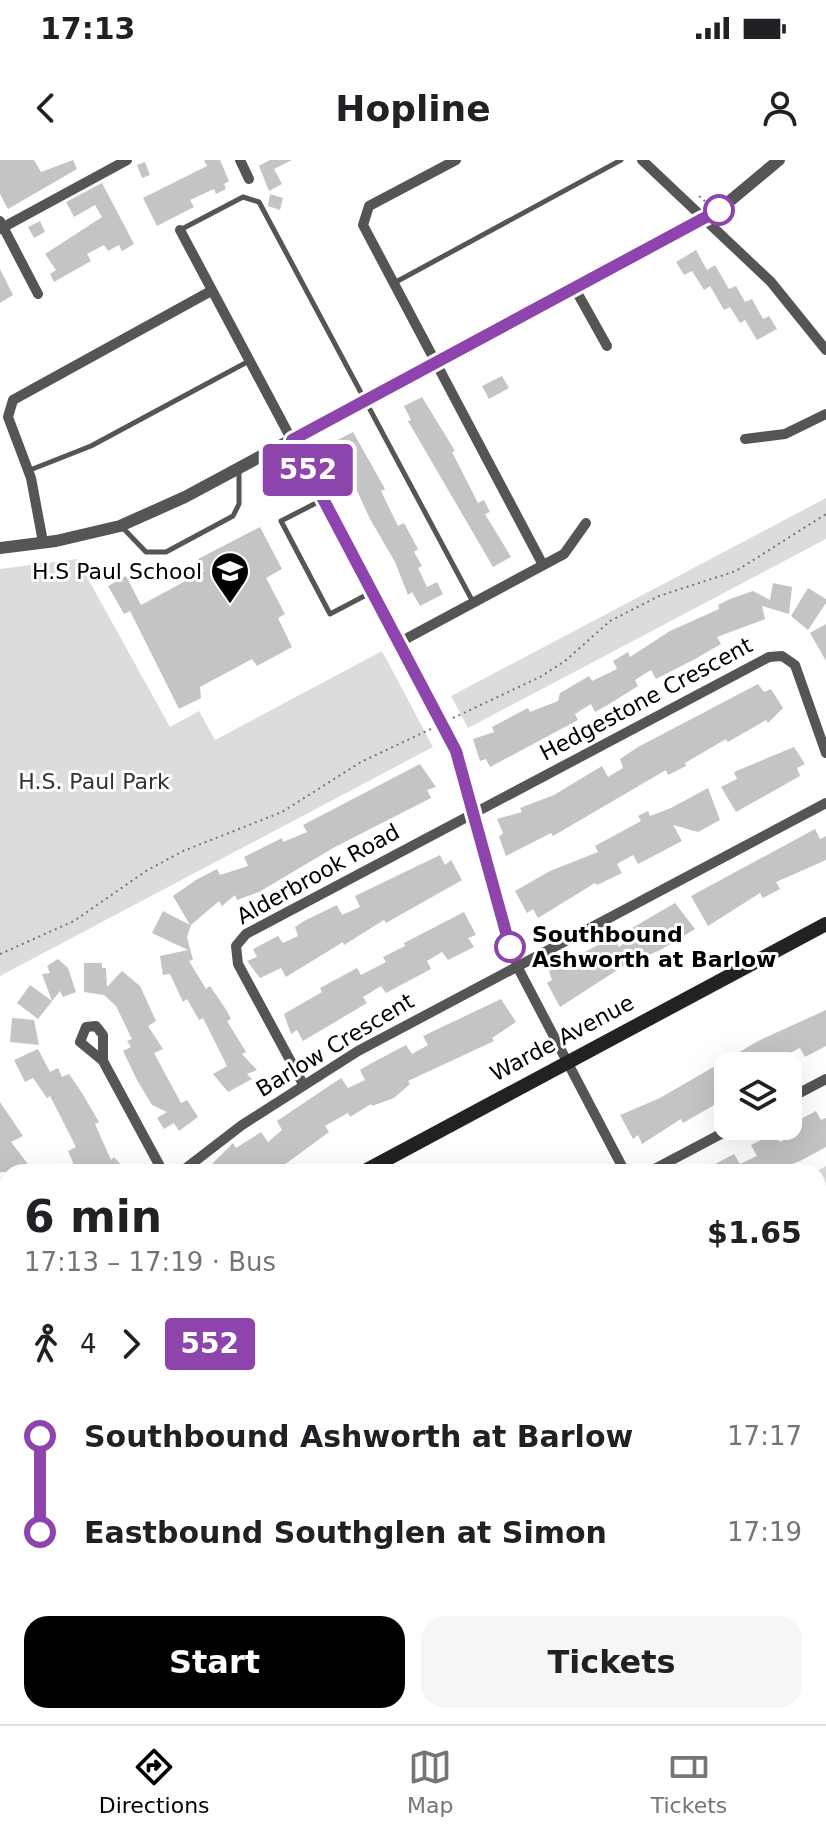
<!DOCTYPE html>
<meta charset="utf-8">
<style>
:root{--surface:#fff;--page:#f6f6f6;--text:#202124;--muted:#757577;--line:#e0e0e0;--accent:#000}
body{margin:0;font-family:"DejaVu Sans",sans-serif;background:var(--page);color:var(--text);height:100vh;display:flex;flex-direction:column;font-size:30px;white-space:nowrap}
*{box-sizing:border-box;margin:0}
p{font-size:26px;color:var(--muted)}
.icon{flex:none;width:44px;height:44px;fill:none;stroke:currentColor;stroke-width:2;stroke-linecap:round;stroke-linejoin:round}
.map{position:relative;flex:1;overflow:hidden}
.side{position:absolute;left:0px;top:1004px;width:826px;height:560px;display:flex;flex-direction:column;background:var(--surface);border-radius:24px 24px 0 0;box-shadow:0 8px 32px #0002}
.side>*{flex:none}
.badge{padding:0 16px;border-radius:6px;font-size:28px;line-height:52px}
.controls{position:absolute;left:714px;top:892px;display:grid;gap:16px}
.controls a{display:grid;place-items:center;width:88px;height:88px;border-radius:16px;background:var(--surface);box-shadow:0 8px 32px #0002;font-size:40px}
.map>.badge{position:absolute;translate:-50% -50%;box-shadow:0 0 0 4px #fff}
.legs{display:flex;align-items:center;gap:12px;height:88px;padding:0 24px;font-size:26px}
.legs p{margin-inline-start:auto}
.summary{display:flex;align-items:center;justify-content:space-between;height:136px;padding:0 24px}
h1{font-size:44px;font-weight:800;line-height:60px}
.action{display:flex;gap:16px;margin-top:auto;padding:16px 24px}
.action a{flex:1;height:92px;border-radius:24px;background:var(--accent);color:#fff;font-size:32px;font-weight:800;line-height:92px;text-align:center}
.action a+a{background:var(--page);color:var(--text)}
ul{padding:0 24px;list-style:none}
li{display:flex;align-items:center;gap:28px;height:96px;font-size:30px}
li i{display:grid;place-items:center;width:12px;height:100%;margin:0 10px;background:currentColor}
li i::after{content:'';width:20px;height:20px;margin:-10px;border:6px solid;border-radius:50%;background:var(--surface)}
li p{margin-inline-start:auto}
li:first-child i{background:linear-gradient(#0000 50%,currentColor 0)}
li:last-child i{background:linear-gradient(currentColor 50%,#0000 0)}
.status{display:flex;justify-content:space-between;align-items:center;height:56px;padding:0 40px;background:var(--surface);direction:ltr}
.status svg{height:22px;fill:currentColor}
header{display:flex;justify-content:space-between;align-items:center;height:104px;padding:0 24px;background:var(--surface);font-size:36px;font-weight:800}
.dock{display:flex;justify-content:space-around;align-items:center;height:112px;border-top:2px solid var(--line);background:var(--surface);font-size:22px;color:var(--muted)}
.dock a{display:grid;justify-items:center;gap:4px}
.dock .on{color:var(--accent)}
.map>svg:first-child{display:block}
</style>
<div class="status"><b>17:13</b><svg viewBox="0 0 49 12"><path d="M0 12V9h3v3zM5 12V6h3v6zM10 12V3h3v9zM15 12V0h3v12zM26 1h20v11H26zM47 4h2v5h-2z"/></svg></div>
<header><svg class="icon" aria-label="back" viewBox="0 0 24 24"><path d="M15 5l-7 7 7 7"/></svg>Hopline<svg class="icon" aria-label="person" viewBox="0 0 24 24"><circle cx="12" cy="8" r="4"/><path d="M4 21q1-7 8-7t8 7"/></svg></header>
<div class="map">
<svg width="826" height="1564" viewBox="0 0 826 1564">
<rect width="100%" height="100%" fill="#fff"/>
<!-- green -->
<g fill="#dcdcdc">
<polygon points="826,338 826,379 468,568 451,536"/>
<polygon points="77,399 170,567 199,551 215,580 382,491 433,587 0,816 0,409"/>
<polygon points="826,1006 826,1266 822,1268 818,1262 815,1012"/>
</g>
<!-- building -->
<g fill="#c4c4c4">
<polygon points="0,0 34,0 41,12 73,0 77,9 8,49 0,34"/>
<polygon points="204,0 220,0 229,21 224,24 226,29 216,34 214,29 190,40 194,47 157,66 143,38 207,6"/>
<polygon points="270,0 292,0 274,9 282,24 269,31 259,6"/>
<polygon points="145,2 150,15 142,18 137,5"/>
<polygon points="102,23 134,84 122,91 119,85 108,91 104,85 87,94 91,101 54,122 50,114 56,110 45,94 102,57 95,45 74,57 66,42"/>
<polygon points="270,34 283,38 280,50 268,46"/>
<polygon points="40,61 45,72 34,78 28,67"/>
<polygon points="696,90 707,110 715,105 729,129 736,126 745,142 752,139 763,159 769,156 777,169 757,180 745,160 740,163 730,147 724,150 710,126 704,130 692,111 684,115 676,102"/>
<polygon points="0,109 13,135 0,143"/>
<polygon points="502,216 509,228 489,239 482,226"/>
<polygon points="422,237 455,291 452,292 478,343 484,340 490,352 485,354 511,397 493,407 408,261 411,260 404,246"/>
<polygon points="353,272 385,329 381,331 398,366 404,363 418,389 414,392 422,406 418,408 427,427 437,422 443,434 420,446 412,432 408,435 395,402 370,359 346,307 341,310 330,284"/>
<polygon points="260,367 282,409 266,418 285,454 278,458 292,487 257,506 252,499 200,527 201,538 179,549 130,451 124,454 108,426 126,416 141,445 204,411 198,399"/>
<polygon points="773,423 792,427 789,454 762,446 765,459 717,477 721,484 695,499 656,519 651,510 635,520 638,526 606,546 595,552 591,544 575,554 578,560 490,607 486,599 480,601 473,579 494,572 492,567 528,548 530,552 558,541 560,533 589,516 592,521 617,509 613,501 628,492 630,497 670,471 719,449 718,445 730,439 753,431 770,440"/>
<polygon points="808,428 826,439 826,443 808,470 791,456"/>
<polygon points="826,464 826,501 810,473"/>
<polygon points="758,524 764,532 771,529 783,548 768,563 766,560 728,582 726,579 685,603 686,606 668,615 666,610 553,676 551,673 506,696 499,677 503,673 497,659 522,652 520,648 554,635 602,606 608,617 623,608 620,599 638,587"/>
<polygon points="794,587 805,604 797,608 800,616 736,652 721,627 737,619 734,612"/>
<polygon points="420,604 436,627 427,630 431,638 335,687 259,732 237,740 235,735 222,746 219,741 191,765 187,777 193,800 189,801 206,829 210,826 227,851 231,859 227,861 246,892 242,894 257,910 247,914 252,919 228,932 213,914 227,906 203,858 199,860 187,839 183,842 170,814 163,815 160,796 188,790 152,773 163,751 190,765 173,736 196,720 217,709 220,715 248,706 244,697 282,678 283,682 307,672 303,665"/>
<polygon points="708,628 720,660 698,672 673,665 682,681 638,704 633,695 617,704 622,713 597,725 595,723 538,758 533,749 527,753 515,731 550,711 598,692 595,686 641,661 638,656 648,651 650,656 671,648"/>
<polygon points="815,669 820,679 826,676 826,700 776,722 780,729 763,738 760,733 708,766 691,736"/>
<polygon points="440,695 445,705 451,700 462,720 386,763 384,760 344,785 343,782 286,817 281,808 260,818 247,801 257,797 253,789 278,776 283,783 298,776 295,767 304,761 337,745 342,755 360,747 355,736"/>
<polygon points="675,743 695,769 662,789 641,799 639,796 560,847 547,823 552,820 549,811 613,777 619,787 634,776 632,768"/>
<polygon points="464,752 476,775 468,778 474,787 448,800 442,792 427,801 431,809 386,833 381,826 363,837 367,843 303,881 297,870 291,874 284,854 322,832 320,828 357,808 361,815 386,802 383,797 405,786 404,783"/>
<polygon points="58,799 68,808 76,832 63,837 60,831 38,859 17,843 30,825 52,841 42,814 50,813 47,806"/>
<polygon points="84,803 102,803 102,808 106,808 107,827 122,811 140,826 156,861 148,866 163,889 154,893 181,943 187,940 198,957 179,971 174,963 164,969 157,958 167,952 152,945 137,920 123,891 131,887 127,881 132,879 116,846 104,835 84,832"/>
<polygon points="501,839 516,862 492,878 494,881 408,921 410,924 394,938 372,946 371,944 350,957 348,953 325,966 329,972 276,1011 273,1007 265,1012 204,1012 233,983 236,988 261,972 268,982 282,970 277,961 341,918 348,928 365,920 360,910 370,904 406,885 412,894 428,885 423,876"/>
<polygon points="826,850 826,886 805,897 800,888 782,897 787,906 728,906 728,937 683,963 681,959 642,984 638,975 633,979 620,955 660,938 760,880"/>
<polygon points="12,858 34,860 39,885 10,882"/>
<polygon points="38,889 50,912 58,908 62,917 69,914 82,933 99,962 95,964 111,1000 114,997 123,1007 117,1012 77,1012 68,991 76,987 50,936 47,938 33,918 25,922 14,900"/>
<polygon points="0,942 23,976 11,982 34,1012 0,1012"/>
<polygon points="816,951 821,960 826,958 826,987 800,1001 771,1012 700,1012 734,994 740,1004 757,996 751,985 775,973 780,982 798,972 793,963"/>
</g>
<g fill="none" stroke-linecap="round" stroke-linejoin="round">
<!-- path -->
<g stroke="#777" stroke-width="2" stroke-dasharray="2 4" stroke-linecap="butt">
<polyline points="699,36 706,42"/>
<polyline points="453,558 540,517 565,501 610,461 659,436 736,411 826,354"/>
<polyline points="0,794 74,761 146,711 183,691 282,652 361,602 433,568"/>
</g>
<!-- service -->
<g stroke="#555" stroke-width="5">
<polyline points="180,70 243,37 259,42 473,442"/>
<polyline points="394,123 621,0"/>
<polyline points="30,310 91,286 249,201"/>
<polyline points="322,340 281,361 330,454 372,432"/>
<polyline points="121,366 146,392 166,392 233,356 239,344 239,308"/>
<polyline points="818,1430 826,1439"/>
</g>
<!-- minor -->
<g stroke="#555" stroke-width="10">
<polyline points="240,0 249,19"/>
<polyline points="456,0 369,46 363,65 543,405"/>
<polyline points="642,0 771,122 826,190"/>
<polyline points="0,61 38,134"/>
<polyline points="0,69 127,0"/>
<polyline points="180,70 451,579 466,620 517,806 625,1012"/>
<polyline points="574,127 607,186"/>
<polyline points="745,279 785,274 826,254"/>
<polyline points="43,382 31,318 8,257 13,240 211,131"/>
<polyline points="400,482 564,394 586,363"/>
<polyline points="103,901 103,875 96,866 86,867 80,882 103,901 163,1012"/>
<polyline points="303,924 238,804 236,786 246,774 769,497 782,496 795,505 826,593"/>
<polyline points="788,939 826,919"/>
<polyline points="181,1012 242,965 358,891 826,643"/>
<polyline points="649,1012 736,966"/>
<polyline points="0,1066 8,1081"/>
<polyline points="0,1173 8,1166"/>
<polyline points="818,1294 826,1304"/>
<polyline points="0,1493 8,1487"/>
<polyline points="609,1556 613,1564"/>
<polyline points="172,1564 184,1559"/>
<polyline points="403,1564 410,1556"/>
<polyline points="780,1564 790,1556"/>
</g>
<!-- tertiary -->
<polyline stroke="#555" stroke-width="12" points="0,388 56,381 120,366 185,337 719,50 779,0"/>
<!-- secondary -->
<g stroke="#222" stroke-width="14">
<polyline points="363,1012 826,764"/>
<polyline points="0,1318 8,1311"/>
</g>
</g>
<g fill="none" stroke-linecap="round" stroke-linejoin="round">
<defs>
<polyline id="line-1" points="510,787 456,591 292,280 719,50"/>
</defs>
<!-- line-1 casing -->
<use href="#line-1" stroke="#fff" stroke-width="18"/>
<!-- line-1 -->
<use href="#line-1" stroke="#8e44ad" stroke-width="12"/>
</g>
<!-- icons -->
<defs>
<symbol id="school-pin" viewBox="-11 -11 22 30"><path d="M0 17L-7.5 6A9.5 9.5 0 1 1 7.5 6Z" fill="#000" stroke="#fff"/><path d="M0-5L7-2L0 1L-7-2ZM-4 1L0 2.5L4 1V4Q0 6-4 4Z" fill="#fff"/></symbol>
</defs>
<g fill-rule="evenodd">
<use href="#school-pin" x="208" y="389" width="44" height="60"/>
</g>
<!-- markers -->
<g fill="#fff" stroke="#8e44ad" stroke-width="4">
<circle cx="719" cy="50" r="14"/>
<circle cx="510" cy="787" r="14"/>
</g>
<g text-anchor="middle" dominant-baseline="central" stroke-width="6" stroke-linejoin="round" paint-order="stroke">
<!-- poi labels -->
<g font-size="22" fill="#000" stroke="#fff" text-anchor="end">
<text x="202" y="411">H.S Paul School</text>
</g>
<!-- street labels -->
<g font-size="22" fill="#000" stroke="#fff">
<text transform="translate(646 539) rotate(-28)">Hedgestone Crescent</text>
<text transform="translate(318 714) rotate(-29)">Alderbrook Road</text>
<text transform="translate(562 878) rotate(-28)">Warde Avenue</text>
<text transform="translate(335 885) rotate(-31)">Barlow Crescent</text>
</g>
<!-- park labels -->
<g font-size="22" fill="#333" stroke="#fff">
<text x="94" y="621">H.S. Paul Park</text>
</g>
<!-- stop labels -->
<g font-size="22" font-weight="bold" fill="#000" stroke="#fff" text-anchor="start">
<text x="532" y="774">Southbound<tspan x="532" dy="25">Ashworth at Barlow</tspan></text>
</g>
</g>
</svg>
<div class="controls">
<a><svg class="icon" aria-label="layers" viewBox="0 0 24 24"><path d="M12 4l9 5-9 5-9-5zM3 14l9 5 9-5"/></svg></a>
</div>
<b class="badge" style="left:308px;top:310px;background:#8e44ad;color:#fff">552</b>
<section class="side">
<div class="summary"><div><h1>6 min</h1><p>17:13 – 17:19 · Bus</p></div><b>$1.65</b></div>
<div class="legs"><svg class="icon" aria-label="walk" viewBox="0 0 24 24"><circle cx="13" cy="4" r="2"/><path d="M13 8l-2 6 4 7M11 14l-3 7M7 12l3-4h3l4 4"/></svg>4<svg class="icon" aria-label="forward" viewBox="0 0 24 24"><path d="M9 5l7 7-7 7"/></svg><b class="badge" style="background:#8e44ad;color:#fff">552</b></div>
<ul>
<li><i style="color:#8e44ad"></i><b>Southbound Ashworth at Barlow</b><p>17:17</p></li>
<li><i style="color:#8e44ad"></i><b>Eastbound Southglen at Simon</b><p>17:19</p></li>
</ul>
<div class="action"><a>Start</a><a>Tickets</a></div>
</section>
</div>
<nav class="dock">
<a class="on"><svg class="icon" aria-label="directions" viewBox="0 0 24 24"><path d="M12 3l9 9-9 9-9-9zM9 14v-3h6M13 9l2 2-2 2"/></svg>Directions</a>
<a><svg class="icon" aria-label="map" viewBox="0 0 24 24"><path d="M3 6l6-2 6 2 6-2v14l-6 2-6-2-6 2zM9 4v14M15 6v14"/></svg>Map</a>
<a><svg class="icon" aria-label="tickets" viewBox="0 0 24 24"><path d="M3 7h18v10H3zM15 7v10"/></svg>Tickets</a>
</nav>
